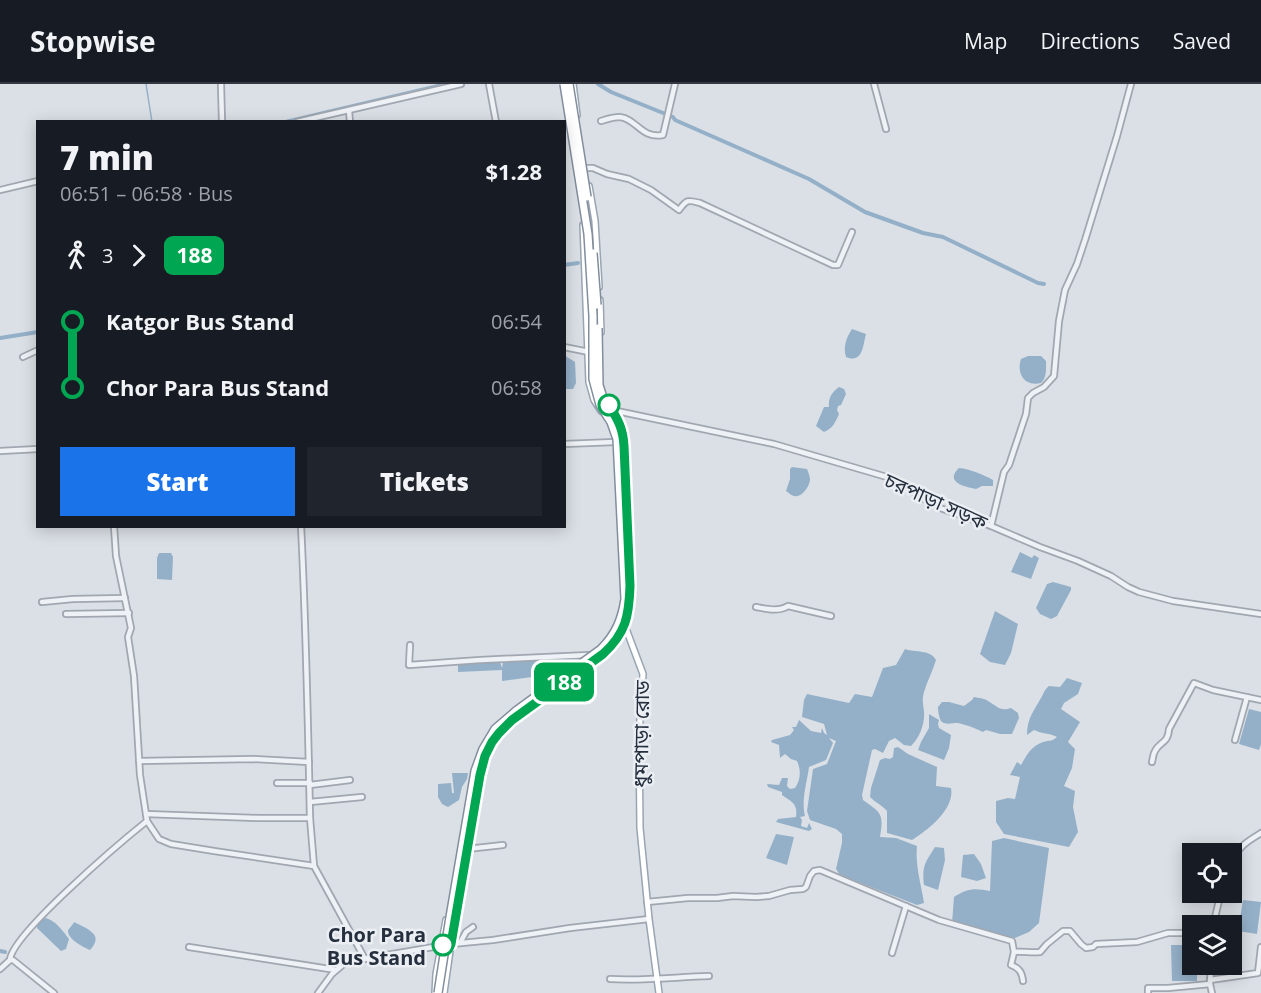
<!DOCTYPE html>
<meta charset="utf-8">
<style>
:root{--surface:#171b24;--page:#20242c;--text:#f1f3f6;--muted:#9ea1a6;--line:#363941;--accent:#1a73e8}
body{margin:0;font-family:"Open Sans","Noto Sans Bengali",sans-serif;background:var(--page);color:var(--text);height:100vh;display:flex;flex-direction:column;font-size:22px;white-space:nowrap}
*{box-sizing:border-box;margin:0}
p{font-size:20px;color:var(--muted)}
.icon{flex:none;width:33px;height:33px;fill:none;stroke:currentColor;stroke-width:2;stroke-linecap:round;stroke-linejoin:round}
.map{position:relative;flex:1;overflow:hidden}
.details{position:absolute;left:36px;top:36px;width:530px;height:408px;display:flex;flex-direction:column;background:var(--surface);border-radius:0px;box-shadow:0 3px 15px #0003}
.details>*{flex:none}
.badge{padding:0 12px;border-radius:9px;font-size:21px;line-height:39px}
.tools{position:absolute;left:1182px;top:759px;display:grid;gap:12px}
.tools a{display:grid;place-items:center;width:60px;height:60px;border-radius:0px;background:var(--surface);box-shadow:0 3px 15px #0003;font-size:30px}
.map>.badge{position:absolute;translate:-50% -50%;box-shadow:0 0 0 3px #fff}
.legs{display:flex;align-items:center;gap:9px;height:66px;padding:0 24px;font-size:20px}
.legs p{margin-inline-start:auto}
.summary{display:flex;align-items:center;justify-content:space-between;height:102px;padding:0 24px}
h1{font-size:33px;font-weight:800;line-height:45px}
.button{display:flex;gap:12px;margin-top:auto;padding:12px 24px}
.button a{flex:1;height:69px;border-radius:0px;background:var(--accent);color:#fff;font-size:24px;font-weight:800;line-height:69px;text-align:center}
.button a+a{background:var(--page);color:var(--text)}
ul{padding:0 24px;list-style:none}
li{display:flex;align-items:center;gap:21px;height:66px;font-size:22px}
li i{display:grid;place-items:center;width:9px;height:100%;margin:0 8px;background:currentColor}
li i::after{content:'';width:15px;height:15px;margin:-8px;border:4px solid;border-radius:50%;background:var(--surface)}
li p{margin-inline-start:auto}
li:first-child i{background:linear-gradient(#0000 50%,currentColor 0)}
li:last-child i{background:linear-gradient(currentColor 50%,#0000 0)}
header{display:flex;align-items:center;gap:36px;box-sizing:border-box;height:84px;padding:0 30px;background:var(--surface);border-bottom:2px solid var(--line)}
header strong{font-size:28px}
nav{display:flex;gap:33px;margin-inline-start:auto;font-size:21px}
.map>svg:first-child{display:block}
</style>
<header>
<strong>Stopwise</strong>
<nav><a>Map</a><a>Directions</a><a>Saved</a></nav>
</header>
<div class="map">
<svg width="1261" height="909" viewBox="0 0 1261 909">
<rect width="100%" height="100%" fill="#dbe0e6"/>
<!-- water -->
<g fill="#94b0c8">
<path d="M 852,245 L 866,250 C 863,261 863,280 846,273 C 843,263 846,254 852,245 Z"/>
<polygon points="564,271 575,278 576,299 573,305 564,305"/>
<path d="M 1028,272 L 1041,272 L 1046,277 C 1046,285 1047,293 1041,299 C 1025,303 1016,290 1021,275 Z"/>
<path d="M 839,303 L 844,305 L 846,310 L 841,321 L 838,322 L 837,326 L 839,330 C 835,339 833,344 824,348 L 816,342 L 824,323 L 829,323 C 828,314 832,308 839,303 Z"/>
<path d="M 792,383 L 807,385 C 808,387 810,393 810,395 C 810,402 802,414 794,412 C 792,412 788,408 786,407 L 790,395 L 790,385 Z"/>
<path d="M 959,384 C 970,385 984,391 993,396 L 993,402 L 982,402 L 976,405 C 965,403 944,398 959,384 Z"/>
<polygon points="1020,468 1032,474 1034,471 1039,474 1031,495 1011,488"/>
<polygon points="159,469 171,469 173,473 172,496 157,495 157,474"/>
<polygon points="1053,498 1071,503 1071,506 1057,532 1051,535 1040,530 1036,524 1047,500"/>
<polygon points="995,527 1018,540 1011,569 1005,581 990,578 980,570"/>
<path d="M 905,565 C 916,569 930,565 936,576 C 933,587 927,597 924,608 C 922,615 923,620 924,627 C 925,640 920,653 911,662 L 904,661 L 895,654 L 889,657 L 883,669 L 875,665 L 872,666 L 862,711 L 863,716 C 881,729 884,729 880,753 L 896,754 L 917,762 C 915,781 921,800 924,819 L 917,821 L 840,791 L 836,785 L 842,759 L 842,750 L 836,745 L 810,736 L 807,727 L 813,685 L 827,680 L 836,657 L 829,654 L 833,659 L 826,676 L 809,683 C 807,699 801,715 805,732 L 800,733 L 802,736 L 801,742 L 807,744 L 809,739 L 812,745 L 809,747 L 776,738 L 778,735 L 796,733 C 798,720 792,718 782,711 L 782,708 L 768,703 L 767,700 L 779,701 L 782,694 L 788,694 L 787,702 L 790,705 L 795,704 C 801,695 801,686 797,677 L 791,675 L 785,670 L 780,674 L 779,661 L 771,658 L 772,656 L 790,651 L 794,646 L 792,643 L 796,643 L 799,636 L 811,647 L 821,649 L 822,644 L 824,649 L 827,651 L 824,640 L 802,633 L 804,616 L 807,610 L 849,619 L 855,610 L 872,613 L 883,584 L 896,581 Z"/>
<polygon points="560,574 566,575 547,591 502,597 502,586 458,588 458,579 500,578 502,584 503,578"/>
<path d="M 1067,594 L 1082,599 L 1078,610 L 1064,619 L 1061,625 L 1080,638 L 1068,658 L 1075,665 L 1072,684 L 1064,702 L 1075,707 L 1073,723 L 1078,748 L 1069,763 L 1004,750 L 996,738 L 996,717 L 1008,714 L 1015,715 L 1020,693 L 1010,691 L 1017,678 L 1021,681 C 1027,671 1031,662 1043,658 C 1049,656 1052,658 1057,653 C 1050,649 1042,650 1034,646 L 1027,651 C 1027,635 1033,628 1041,614 C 1044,609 1044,606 1049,602 L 1060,603 Z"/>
<path d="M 974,613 C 978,614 984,614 988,617 C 997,622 1000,628 1011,624 L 1018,629 L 1019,634 L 1012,650 L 1000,650 L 986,646 L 983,648 C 975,644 967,641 958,639 C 953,639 946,641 942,638 C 939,635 938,627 938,623 L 942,618 L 949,618 L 964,622 L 972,616 Z"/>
<polygon points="1249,625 1261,628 1261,660 1259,666 1239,660"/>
<polygon points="929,630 939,636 938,640 939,644 951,651 949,664 944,676 918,666 921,658 929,644"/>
<path d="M 898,663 L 908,670 L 937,683 L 936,702 L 951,704 C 955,725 928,746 912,756 L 887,749 L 887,727 C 882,721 876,719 870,713 L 871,704 L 880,676 L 885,674 L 890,675 L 893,673 L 894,664 Z"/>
<polygon points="452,689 468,689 467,695 462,703 459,716 448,723 442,720 438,713 438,700 451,699 452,709 454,709"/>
<polygon points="776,750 794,753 787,781 766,774"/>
<path d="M 1004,754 L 1049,764 L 1039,839 L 1029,848 L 1015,854 L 952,839 L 954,813 C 968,804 974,804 990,807 L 992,757 Z"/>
<path d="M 935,763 L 944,764 L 945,776 L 938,806 L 924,801 C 922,781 925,779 935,763 Z"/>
<polygon points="974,770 981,780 986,794 977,797 961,793 963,771"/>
<polygon points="1243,816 1261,818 1257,850 1238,847"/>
<path d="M 46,834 C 56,837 63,847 69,855 L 66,865 L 61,867 L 37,844 C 37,839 41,835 46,834 Z"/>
<path d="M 74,838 C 87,845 105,850 90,866 C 83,863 67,855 68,846 C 68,846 74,839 74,838 Z"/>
<polygon points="1171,861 1192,861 1192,880 1197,881 1197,897 1172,897"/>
</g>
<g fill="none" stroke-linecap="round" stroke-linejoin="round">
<!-- stream -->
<g stroke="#94b0c8" stroke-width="1.5">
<polyline points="146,0 152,38"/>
<polyline points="280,38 441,0"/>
</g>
<!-- canal -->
<g stroke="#94b0c8" stroke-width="4">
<polyline points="598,0 611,8 673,33 675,36 809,95 865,128 923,149 943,153 1038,199 1044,200"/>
<polyline points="564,181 578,179"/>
<polyline points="0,254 38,248"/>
<polyline points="0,867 5,868"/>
</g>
<defs>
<g id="minor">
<polyline points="221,0 222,38"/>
<polyline points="489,0 496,38"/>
<polyline points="874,0 886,45"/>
<polyline points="349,27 350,38"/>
<path d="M 601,37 C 607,35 614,33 620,33 C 637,35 641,55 663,51 L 675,0"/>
<polyline points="297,38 461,0"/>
<path d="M 585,84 L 593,84 L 607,90 L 629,95 L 651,106 L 679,126 C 687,115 688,116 700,119 L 833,181 L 838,181 L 852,148"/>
<polyline points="0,106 38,97"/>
<polyline points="564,263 589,268"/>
<polyline points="23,273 38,266"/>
<polyline points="608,327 612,326 774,360 897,396 924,415 940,424 991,442 1040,463 1078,477 1111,492 1128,503 1139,508 1173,517 1261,530"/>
<polyline points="564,360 615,358"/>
<polyline points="0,367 38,365"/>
<polyline points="114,442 116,472 131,544 128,553 134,592 140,691 147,737 159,755 171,760 214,767 314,782 365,875"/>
<polyline points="991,442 1004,388 1009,381 1026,330 1028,314 1033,309 1044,303 1054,292 1059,237 1065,206 1077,180 1085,156 1117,52 1131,0"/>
<polyline points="42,518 73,515 125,514"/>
<path d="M 756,523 C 767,525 778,528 788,522 L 831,532"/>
<polyline points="66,530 129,529"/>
<polyline points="410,561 409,581 480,576 589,571"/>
<polyline points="1235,656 1247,613"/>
<polyline points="139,677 253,675 309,678"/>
<path d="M 1152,678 C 1153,674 1153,670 1155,667 C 1160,657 1168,660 1169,645 L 1194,599 L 1213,606 L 1261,616"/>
<polyline points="277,699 310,699"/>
<polyline points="310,701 350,696"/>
<polyline points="310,718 362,713"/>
<path d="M 146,730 L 258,734 L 310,734 C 308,637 306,540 301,442"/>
<polyline points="310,734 314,782"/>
<polyline points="467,765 503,761"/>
<path d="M 1232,777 C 1239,762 1248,757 1261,749"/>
<path d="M 647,818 L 688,814 L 717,814 L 733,812 L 756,813 L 769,812 L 790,806 L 803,805 L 806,803 L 810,792 L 814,787 L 820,786 L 939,836 L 1012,857 L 1014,868 L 1011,881 C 1019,884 1022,888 1023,897"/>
<polyline points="1213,842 1221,808"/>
<polyline points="460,859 466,848 473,843"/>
<polyline points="189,863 336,886"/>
<path d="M 1014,868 C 1023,867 1031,869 1040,868 L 1047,860 L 1063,847 L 1070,847 L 1081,860 L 1086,864 L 1093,863 L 1096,860 L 1137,858 L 1168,849 L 1192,849"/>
<polyline points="892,869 906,822"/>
<polyline points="10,876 13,876 54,909"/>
<polyline points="1211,880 1210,900 1212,909"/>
<path d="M 0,885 L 10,876 C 11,851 122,757 147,737"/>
<path d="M 610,895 C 643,897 676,893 709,892"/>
<polyline points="1210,896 1258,889 1261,863"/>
<polyline points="318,909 332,890 346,878 451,860 493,856 570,844 649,835"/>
<polyline points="1148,909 1148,904 1168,904 1210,900"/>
</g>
<g id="major">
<polyline points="573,0 577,31"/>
<polyline points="589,102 595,137 599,203"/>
<polyline points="583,141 589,298 594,316 601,327"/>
<polyline points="600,216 601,248"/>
<polyline points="623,541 625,542 643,590 639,651 640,744 649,835 659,909"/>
<polyline points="435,909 436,890 446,836"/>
<path d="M 444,909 L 454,839 L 480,691 L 485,671 L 492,658 L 499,649 L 512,636 L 603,570 C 626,549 629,532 630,502 L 624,362 L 623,347 L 615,330"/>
</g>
</defs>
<!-- minor casing -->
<use href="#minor" stroke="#a1a7b0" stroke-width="8"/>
<!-- major casing -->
<use href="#major" stroke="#9aa5b2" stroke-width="8"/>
<!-- minor -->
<use href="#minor" stroke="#eef1f5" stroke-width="4.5"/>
<!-- major -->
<use href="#major" stroke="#fff" stroke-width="5"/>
<defs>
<g id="highway-bridge">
<polyline points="569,0 587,113"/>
<polyline points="593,169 597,221"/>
<polyline points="598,244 599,301 605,320 614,334"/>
<path d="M 438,909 L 449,839 L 475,687 L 483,665 L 495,645 L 517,626 L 601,565 C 616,550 622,535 625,515 L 617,355 L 611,338 L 600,321 L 593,295 L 593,232 L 588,150 L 564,0"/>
</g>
</defs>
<!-- highway-bridge casing -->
<use href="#highway-bridge" stroke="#828e9d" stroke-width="10" stroke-linecap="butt"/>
<!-- highway-bridge -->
<use href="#highway-bridge" stroke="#fff" stroke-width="7"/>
</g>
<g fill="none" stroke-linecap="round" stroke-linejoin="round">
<defs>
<path id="line-1" d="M 443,861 L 451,860 L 480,691 L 485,672 L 492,658 L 499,649 L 512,636 L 603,570 C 626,549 629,532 630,502 L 624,362 C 623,344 618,336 609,321"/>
</defs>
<!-- line-1 casing -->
<use href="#line-1" stroke="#fff" stroke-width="14"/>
<!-- line-1 -->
<use href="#line-1" stroke="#00a651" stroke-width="9"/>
</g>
<!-- markers -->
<g fill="#fff" stroke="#00a651" stroke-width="3">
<circle cx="609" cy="321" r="10"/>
<circle cx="443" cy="861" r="10"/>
</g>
<g text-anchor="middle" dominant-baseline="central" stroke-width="5" stroke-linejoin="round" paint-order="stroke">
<!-- street labels -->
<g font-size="20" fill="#252f3d" stroke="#ebeff4">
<text transform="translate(936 417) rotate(24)">চরপাড়া সড়ক</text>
<text transform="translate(641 650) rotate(-89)">ধুমপাড়া রোড</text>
</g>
<!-- stop labels -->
<g font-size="20" font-weight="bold" fill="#252f3d" stroke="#ebeff4" text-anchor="end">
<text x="426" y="850">Chor Para<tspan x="426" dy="23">Bus Stand</tspan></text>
</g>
</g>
</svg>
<div class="tools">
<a><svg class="icon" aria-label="locate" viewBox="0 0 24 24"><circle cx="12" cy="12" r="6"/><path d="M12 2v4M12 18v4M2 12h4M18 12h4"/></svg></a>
<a><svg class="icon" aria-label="layers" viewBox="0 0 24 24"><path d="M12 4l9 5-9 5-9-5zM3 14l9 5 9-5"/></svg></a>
</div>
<b class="badge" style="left:564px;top:598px;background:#00a651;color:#fff">188</b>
<section class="details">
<div class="summary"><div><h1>7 min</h1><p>06:51 – 06:58 · Bus</p></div><b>$1.28</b></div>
<div class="legs"><svg class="icon" aria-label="walk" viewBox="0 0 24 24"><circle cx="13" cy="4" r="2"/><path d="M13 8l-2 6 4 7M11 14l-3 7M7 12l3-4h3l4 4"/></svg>3<svg class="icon" aria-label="forward" viewBox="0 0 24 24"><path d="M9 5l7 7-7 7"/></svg><b class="badge" style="background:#00a651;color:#fff">188</b></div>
<ul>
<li><i style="color:#00a651"></i><b>Katgor Bus Stand</b><p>06:54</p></li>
<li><i style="color:#00a651"></i><b>Chor Para Bus Stand</b><p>06:58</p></li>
</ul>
<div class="button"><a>Start</a><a>Tickets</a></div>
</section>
</div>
